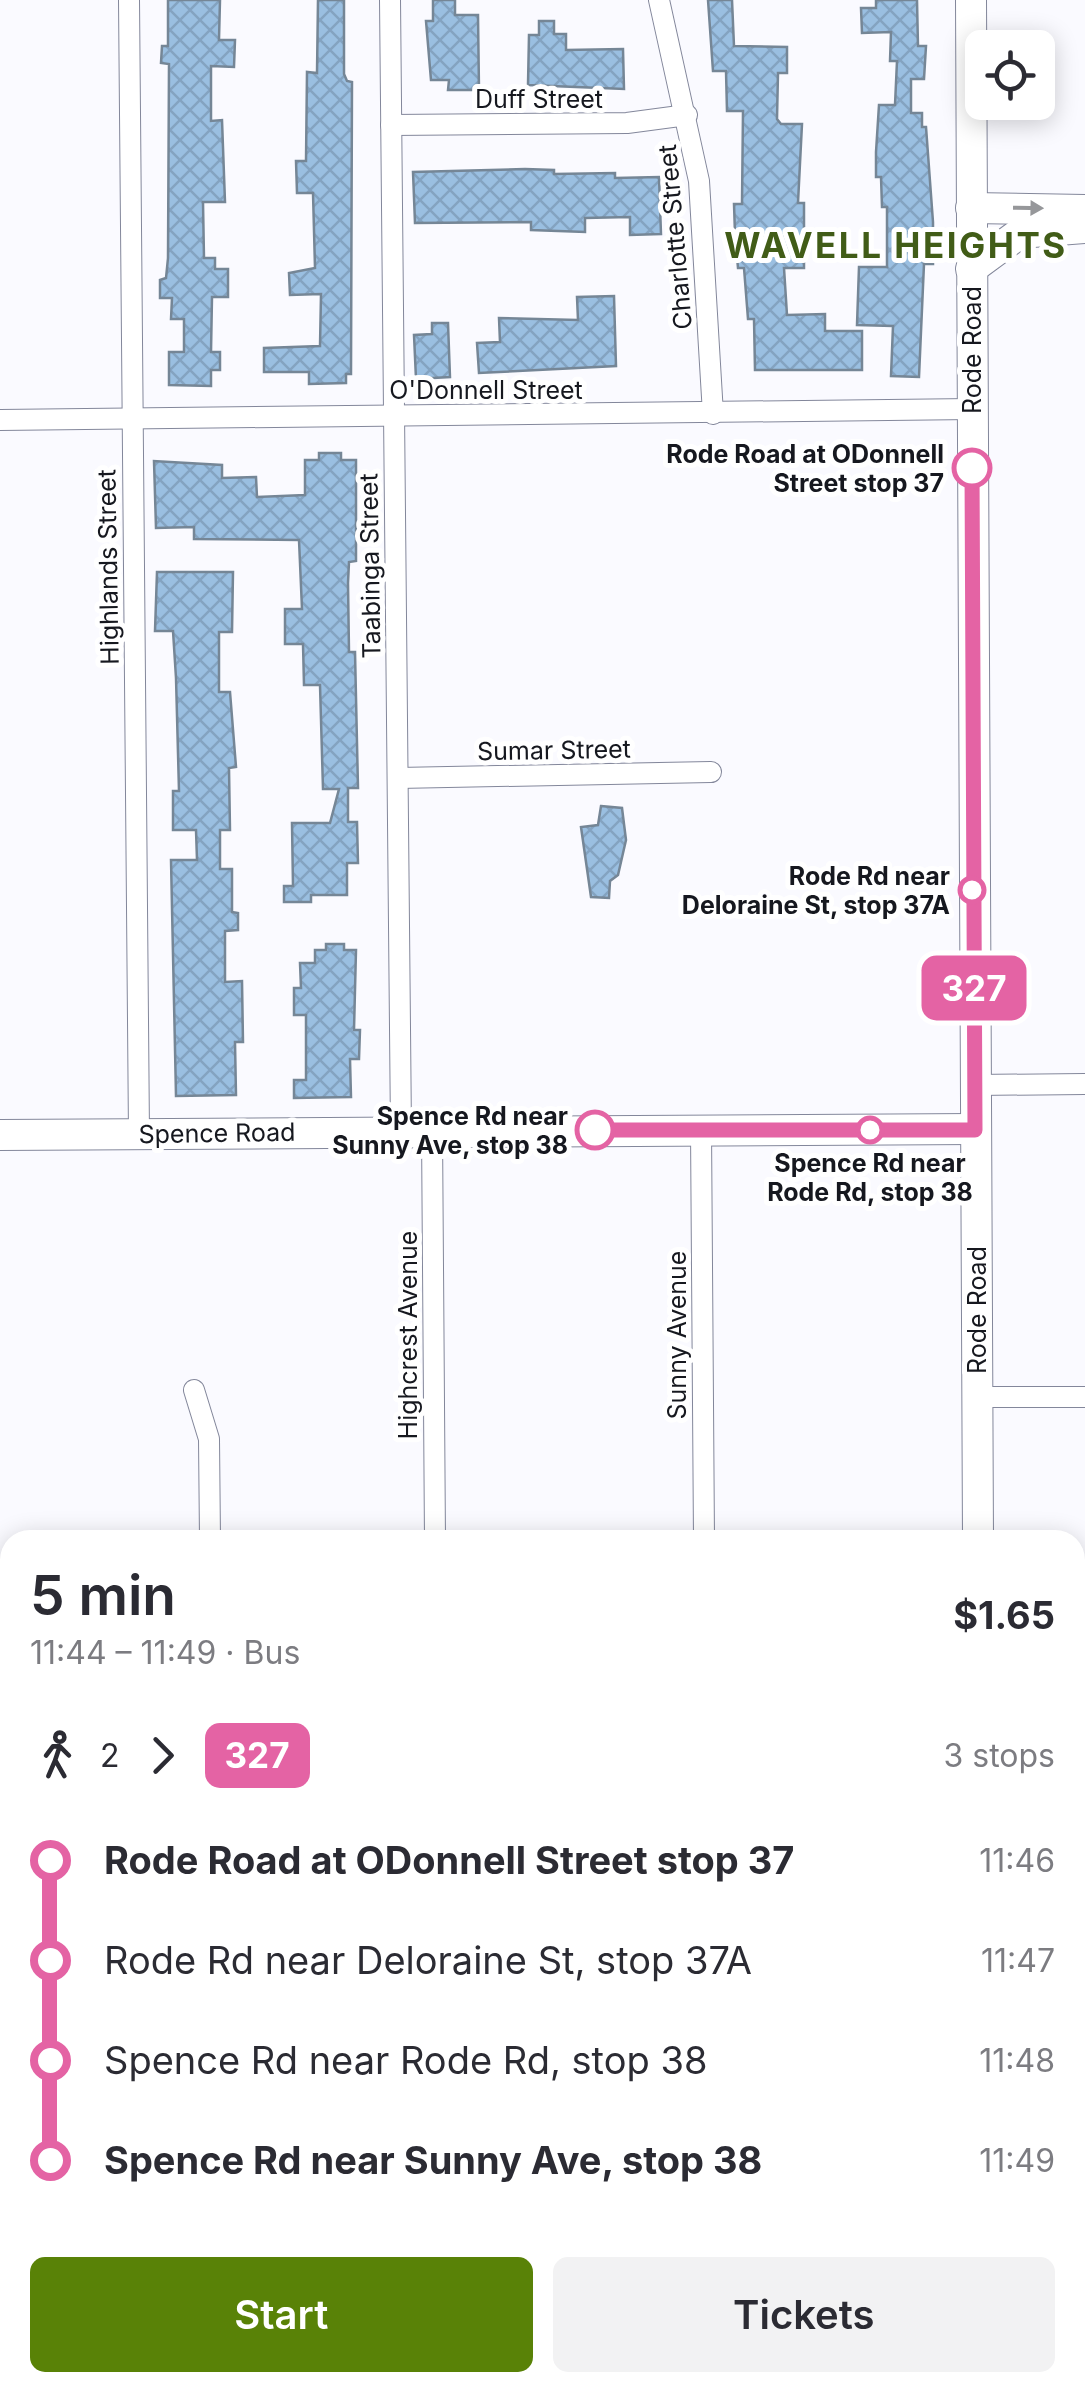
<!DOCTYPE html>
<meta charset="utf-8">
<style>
:root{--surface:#fff;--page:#f2f2f3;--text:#2b2b33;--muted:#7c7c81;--accent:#598207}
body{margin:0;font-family:Inter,sans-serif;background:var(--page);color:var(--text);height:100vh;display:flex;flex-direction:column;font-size:38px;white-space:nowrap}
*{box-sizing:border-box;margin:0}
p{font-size:32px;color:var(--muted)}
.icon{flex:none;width:55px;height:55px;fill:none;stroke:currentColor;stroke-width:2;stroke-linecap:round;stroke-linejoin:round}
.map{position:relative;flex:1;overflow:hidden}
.drawer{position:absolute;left:0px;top:1530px;width:1085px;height:862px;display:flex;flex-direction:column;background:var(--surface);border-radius:30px 30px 0 0;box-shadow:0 5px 25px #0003}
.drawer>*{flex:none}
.badge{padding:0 20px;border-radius:15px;font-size:35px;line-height:65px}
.buttons{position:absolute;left:965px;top:30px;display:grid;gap:20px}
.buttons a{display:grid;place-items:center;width:90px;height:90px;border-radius:15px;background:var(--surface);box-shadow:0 5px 25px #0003;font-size:50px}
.map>.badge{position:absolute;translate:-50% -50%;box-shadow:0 0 0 5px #fff}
.legs{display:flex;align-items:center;gap:15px;height:110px;padding:0 30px;font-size:32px}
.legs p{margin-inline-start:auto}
.headline{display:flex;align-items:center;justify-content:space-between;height:170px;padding:0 30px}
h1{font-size:55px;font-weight:600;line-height:75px}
.button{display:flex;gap:20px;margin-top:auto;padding:20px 30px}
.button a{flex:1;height:115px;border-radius:15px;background:var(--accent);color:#fff;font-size:40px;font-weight:600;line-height:115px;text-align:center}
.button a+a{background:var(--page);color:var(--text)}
ul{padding:0 30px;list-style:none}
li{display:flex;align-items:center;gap:35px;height:100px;font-size:38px}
li i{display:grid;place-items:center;width:15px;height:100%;margin:0 12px;background:currentColor}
li i::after{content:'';width:25px;height:25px;margin:-12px;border:8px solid;border-radius:50%;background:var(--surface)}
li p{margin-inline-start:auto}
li:first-child i{background:linear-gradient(#0000 50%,currentColor 0)}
li:last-child i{background:linear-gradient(currentColor 50%,#0000 0)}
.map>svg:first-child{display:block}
</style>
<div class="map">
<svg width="1085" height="2392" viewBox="0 0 1085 2392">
<defs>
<pattern id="building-cross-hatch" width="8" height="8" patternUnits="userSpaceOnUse" patternTransform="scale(2.5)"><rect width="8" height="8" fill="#9abfe1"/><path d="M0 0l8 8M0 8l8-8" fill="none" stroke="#84a3c1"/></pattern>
</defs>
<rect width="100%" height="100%" fill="#fafaff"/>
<!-- building -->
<g fill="url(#building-cross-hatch)" stroke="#758696" stroke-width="2.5">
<polygon points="168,0 220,0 219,40 235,40 234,67 211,66 211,121 222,120 225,202 203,202 204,258 215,258 215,269 228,269 228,297 212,297 211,352 220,352 220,370 211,370 211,386 169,385 169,352 184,352 184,319 171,319 172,298 160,298 160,280 166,278 168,258 169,64 161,63 162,46 168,46"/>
<polygon points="318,0 344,0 344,74 347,81 352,82 351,374 346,374 346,383 309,384 309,372 264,372 264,348 320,346 321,294 290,295 289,273 315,268 313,193 297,193 296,161 306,161 307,72 317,73"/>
<polygon points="433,0 455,0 455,15 478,15 479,90 448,90 449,80 431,80 426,21 433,21"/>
<polygon points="708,0 732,0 734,46 787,47 787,73 778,73 777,119 781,124 802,124 798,203 804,203 804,268 784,268 787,315 825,314 825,331 862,331 862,370 755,370 754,319 748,319 744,268 738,268 735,234 734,204 742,204 743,111 727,111 726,71 713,71"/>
<polygon points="876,0 917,0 918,46 926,46 924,79 911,79 911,113 922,113 922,127 926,127 933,222 933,264 924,264 919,377 891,376 893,326 857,325 859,267 887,267 887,207 882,207 881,177 876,177 876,152 879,105 895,105 897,61 890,61 891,32 862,33 861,8 876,8"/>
<polygon points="539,21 554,21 554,34 566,34 566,50 623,49 624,89 528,85 529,35 539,35"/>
<polygon points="525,169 554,170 554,174 615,173 615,178 659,177 661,234 630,235 630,217 585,218 585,232 531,230 531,222 415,223 413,172"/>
<polygon points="614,296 616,366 479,373 477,343 500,342 499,318 578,320 577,297"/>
<polygon points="432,323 448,323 450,377 416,379 414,335 432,334"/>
<polygon points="319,453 341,453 341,460 356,460 356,561 349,562 348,583 349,652 355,652 358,788 348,788 348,822 357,822 358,863 347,863 347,895 311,895 311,902 284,902 284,886 293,886 292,823 330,823 339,789 323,789 320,685 304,685 303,644 285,644 285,609 302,609 299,540 194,539 194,527 156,528 154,461 222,465 222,478 256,477 257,497 305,495 305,460 319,460"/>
<polygon points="157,572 233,572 232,632 219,632 219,692 230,692 236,767 229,768 230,830 220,830 220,869 232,869 232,912 238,913 238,930 225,931 225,982 242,981 243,1042 235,1042 236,1095 176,1096 171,860 197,860 196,830 173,830 173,791 179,791 176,678 173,631 155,631"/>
<polygon points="601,806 622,808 626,840 618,875 610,881 609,898 591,897 581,827 598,825"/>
<polygon points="326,944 344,944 344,950 356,950 354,1030 360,1030 359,1059 350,1059 351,1097 294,1098 294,1080 306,1080 306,1015 294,1015 294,988 301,988 300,963 315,963 315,950 326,950"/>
</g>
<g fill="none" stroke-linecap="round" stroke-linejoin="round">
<defs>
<g id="street">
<polyline points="129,0 139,1134"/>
<polyline points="390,0 401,1131"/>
<polyline points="659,0 699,181 713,414"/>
<polyline points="391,125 627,123 687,115"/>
<polyline points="0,420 972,409"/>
<polyline points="398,778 711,772"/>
<polyline points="975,1085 1085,1084"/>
<polyline points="701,1129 704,1540"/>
<polyline points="432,1130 435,1540"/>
<polyline points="194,1390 209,1439 210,1540"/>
<polyline points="977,1397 1085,1397"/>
<polyline points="0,1593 10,1593"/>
<polyline points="1075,1699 1085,1699"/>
<polyline points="0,1811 10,1811"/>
<polyline points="206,2382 207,2392"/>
<polyline points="442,2382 442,2392"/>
<polyline points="710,2382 710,2392"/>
</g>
<g id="secondary">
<polyline points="971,0 978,1540"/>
<polyline points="971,208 1085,210"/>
<polyline points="971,269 1020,233 1085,228"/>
<polyline points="0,1135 975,1129"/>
<polyline points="982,2382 982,2392"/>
</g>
</defs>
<!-- street casing -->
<use href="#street" stroke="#83879b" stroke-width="22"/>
<!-- secondary casing -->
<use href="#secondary" stroke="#83879b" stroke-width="32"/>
<!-- street -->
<use href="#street" stroke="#fff" stroke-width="20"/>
<!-- secondary -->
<use href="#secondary" stroke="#fff" stroke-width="30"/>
</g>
<!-- one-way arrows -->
<defs><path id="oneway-solid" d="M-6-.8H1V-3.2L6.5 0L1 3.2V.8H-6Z" transform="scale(2.5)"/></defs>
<use fill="#96979a" href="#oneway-solid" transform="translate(1028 208) rotate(1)"/>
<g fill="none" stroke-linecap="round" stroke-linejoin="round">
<defs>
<polyline id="line-1" points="595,1130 975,1130 972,468"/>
</defs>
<!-- line-1 casing -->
<use href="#line-1" stroke="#fff" stroke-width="22"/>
<!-- line-1 -->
<use href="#line-1" stroke="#e463a4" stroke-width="15"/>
</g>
<!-- markers -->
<g fill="#fff" stroke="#e463a4" stroke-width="5">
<circle cx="972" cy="468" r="18"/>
<circle cx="972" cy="890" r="12"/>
<circle cx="595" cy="1130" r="18"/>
<circle cx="870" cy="1130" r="12"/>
</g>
<g text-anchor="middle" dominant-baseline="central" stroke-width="10" stroke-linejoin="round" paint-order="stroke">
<!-- street labels -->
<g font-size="25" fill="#16181f" stroke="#fff">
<text x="539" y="99">Duff Street</text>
<text transform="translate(675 237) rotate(-95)">Charlotte Street</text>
<text transform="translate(972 350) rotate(-90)">Rode Road</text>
<text x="486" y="390">O'Donnell Street</text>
<text transform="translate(370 566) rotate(-91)">Taabinga Street</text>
<text transform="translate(108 567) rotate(-91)">Highlands Street</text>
<text transform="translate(554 750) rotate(-1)">Sumar Street</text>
<text transform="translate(217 1133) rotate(-1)">Spence Road</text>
<text transform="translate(977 1310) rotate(-90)">Rode Road</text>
<text transform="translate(408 1335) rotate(-90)">Highcrest Avenue</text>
<text transform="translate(677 1335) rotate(-90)">Sunny Avenue</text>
</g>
<!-- stop labels -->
<g font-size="25" font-weight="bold" fill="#16181f" stroke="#fff" text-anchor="end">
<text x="944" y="454">Rode Road at ODonnell<tspan x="944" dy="29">Street stop 37</tspan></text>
<text x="950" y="876">Rode Rd near<tspan x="950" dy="29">Deloraine St, stop 37A</tspan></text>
<text x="568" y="1116">Spence Rd near<tspan x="568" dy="29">Sunny Ave, stop 38</tspan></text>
<text x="870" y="1163" text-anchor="middle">Spence Rd near<tspan x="870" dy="29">Rode Rd, stop 38</tspan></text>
</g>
<!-- district labels -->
<g font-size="35" font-weight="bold" letter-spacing="2.5" fill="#415c17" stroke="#fff">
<text x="896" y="245">WAVELL HEIGHTS</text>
</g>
</g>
</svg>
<div class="buttons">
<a><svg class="icon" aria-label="locate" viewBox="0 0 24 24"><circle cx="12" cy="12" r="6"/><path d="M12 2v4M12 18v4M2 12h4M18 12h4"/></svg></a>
</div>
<b class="badge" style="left:974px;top:988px;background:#e463a4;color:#fff">327</b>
<section class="drawer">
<div class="headline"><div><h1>5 min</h1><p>11:44 – 11:49 · Bus</p></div><b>$1.65</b></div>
<div class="legs"><svg class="icon" aria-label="walk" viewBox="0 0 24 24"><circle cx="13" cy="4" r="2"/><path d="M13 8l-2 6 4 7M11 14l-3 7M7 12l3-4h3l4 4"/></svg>2<svg class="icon" aria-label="forward" viewBox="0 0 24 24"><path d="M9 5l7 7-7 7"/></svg><b class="badge" style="background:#e463a4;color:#fff">327</b><p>3 stops</p></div>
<ul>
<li><i style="color:#e463a4"></i><b>Rode Road at ODonnell Street stop 37</b><p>11:46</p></li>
<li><i style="color:#e463a4"></i><span>Rode Rd near Deloraine St, stop 37A</span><p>11:47</p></li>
<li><i style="color:#e463a4"></i><span>Spence Rd near Rode Rd, stop 38</span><p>11:48</p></li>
<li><i style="color:#e463a4"></i><b>Spence Rd near Sunny Ave, stop 38</b><p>11:49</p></li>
</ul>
<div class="button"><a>Start</a><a>Tickets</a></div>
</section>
</div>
